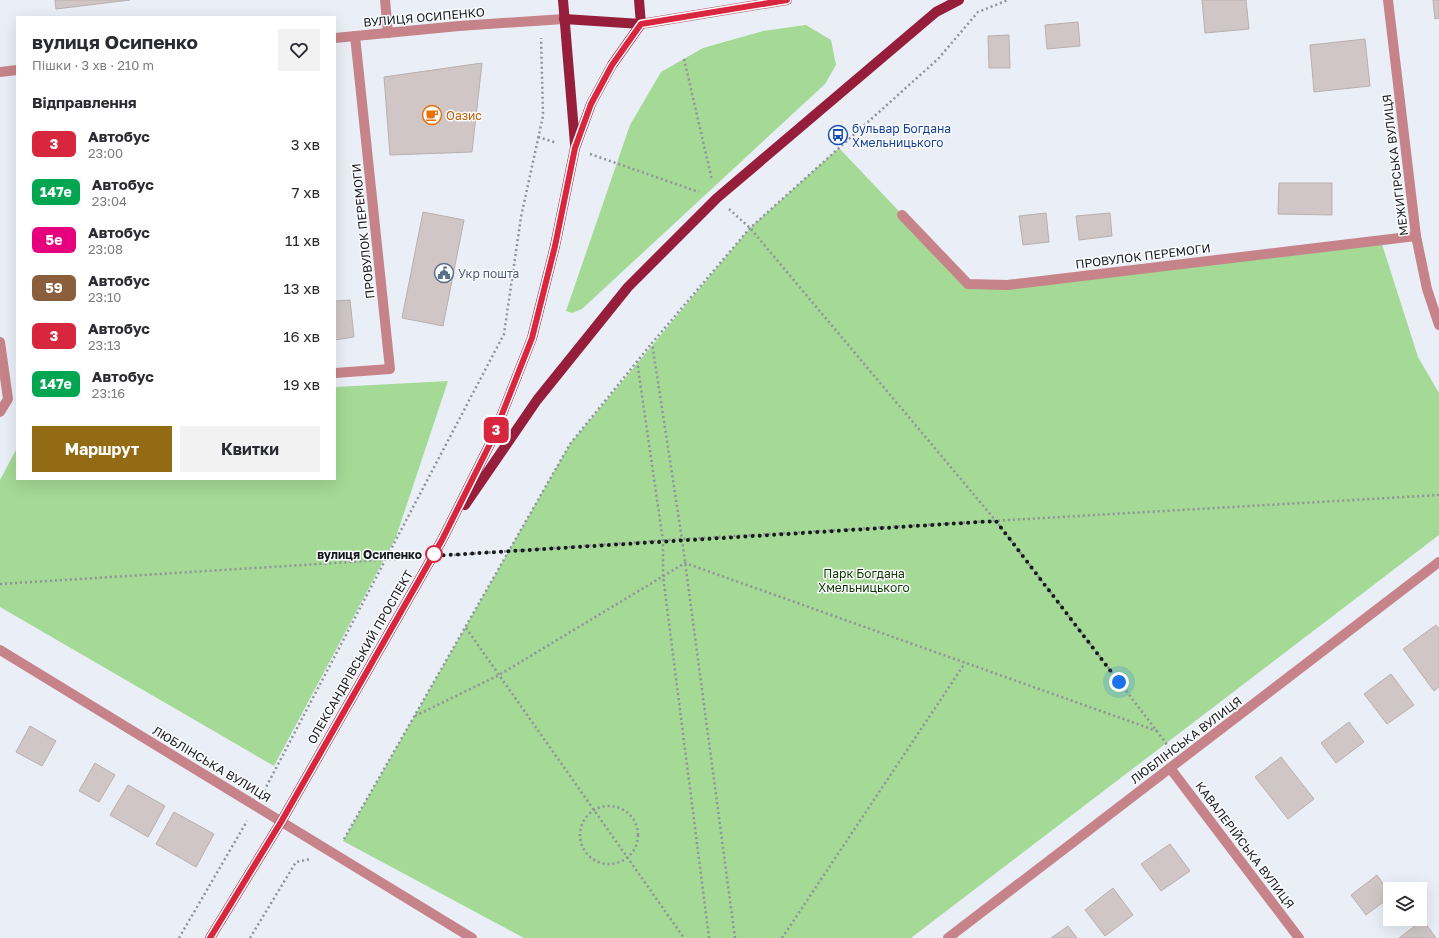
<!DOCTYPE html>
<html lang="uk">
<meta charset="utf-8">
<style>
:root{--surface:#fff;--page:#f2f2f3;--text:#2b2b33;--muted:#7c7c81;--accent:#936b14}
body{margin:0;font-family:"Golos Text",sans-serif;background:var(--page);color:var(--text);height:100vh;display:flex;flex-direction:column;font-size:15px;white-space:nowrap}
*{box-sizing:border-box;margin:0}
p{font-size:13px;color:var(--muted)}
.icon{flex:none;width:22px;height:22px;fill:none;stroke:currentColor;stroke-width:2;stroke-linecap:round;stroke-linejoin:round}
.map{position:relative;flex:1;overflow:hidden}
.sheet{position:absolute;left:16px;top:16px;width:320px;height:464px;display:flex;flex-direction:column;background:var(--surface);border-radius:0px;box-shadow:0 4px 16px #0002}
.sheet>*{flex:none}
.badge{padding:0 8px;border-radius:6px;font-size:14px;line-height:26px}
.tools{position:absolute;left:1383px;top:882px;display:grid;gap:8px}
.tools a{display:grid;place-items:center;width:44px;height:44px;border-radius:0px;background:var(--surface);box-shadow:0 4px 16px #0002;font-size:20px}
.you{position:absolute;width:20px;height:20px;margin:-10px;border:3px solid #fff;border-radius:50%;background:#1a73e8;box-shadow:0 0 0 6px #1a73e833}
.map>.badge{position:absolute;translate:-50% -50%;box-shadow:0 0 0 2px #fff}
h2{padding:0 16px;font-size:15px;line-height:36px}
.round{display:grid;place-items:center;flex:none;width:42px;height:42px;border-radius:0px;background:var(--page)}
.head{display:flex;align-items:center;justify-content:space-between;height:68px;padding:0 16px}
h1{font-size:19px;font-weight:700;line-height:30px}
.primary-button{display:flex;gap:8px;margin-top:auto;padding:8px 16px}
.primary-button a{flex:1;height:46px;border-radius:0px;background:var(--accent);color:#fff;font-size:16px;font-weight:700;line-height:46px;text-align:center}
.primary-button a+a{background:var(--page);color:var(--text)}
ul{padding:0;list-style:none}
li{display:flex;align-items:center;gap:12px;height:48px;padding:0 16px}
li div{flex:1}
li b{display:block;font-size:15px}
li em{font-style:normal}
li .badge{min-width:44px;font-weight:700;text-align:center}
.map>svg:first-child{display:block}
</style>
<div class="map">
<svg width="1439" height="938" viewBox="0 0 1439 938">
<rect width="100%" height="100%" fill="#eaeff7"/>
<!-- green -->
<g fill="#a4d996">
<polygon points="806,25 831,40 836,65 825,84 582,309 572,313 566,311 630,125 661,72 703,48 763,31"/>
<polygon points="839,148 968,284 1381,241 1418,357 1439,393 1439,535 911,938 524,938 343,841 570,444 750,228"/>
<polygon points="448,381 396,537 274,766 0,607 0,480 17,448 17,479 335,479 335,387"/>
</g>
<!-- building -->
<g fill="#d0c6c5" stroke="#b9afae">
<polygon points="55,0 130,0 56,9"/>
<polygon points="1202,0 1246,0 1249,29 1205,33"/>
<polygon points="1433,0 1439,0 1439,18 1435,19"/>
<polygon points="1078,22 1080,46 1047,49 1045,25"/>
<polygon points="1009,35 1010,68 989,68 988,36"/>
<polygon points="1365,39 1370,86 1314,92 1310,45"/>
<polygon points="482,63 472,152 390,155 384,77"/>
<polygon points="1279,183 1332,183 1332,215 1278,214"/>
<polygon points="423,212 464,220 443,326 402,318"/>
<polygon points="1046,213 1049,242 1023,245 1019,216"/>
<polygon points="1110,213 1112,236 1079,240 1076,216"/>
<polygon points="350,300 354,337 335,340 335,301"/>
<polygon points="1436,625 1439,629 1439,687 1434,691 1403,649"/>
<polygon points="1391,674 1414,705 1387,724 1364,694"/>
<polygon points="1349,722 1364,742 1336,763 1321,743"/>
<polygon points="30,726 56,741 42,766 16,752"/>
<polygon points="1281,757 1314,799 1288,819 1255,777"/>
<polygon points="95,763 115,775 99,802 79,791"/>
<polygon points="128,785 165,806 148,837 110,815"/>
<polygon points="174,812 214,834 196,867 156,844"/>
<polygon points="1170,844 1190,871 1161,891 1141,864"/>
<polygon points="1377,875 1390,893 1390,897 1366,915 1351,895"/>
<polygon points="1113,888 1133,915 1105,936 1085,910"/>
<polygon points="1423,920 1436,938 1399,938"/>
<polygon points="1068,926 1077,938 1051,938"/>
</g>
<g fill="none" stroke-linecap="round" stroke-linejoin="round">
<!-- path -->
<g stroke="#8f9298" stroke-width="2.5" stroke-dasharray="2 3" stroke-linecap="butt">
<polyline points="684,59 712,180"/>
<polyline points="538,137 557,143"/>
<polyline points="590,154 699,192"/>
<polyline points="729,209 750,228 996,521 1166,743 1167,749"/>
<polyline points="637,361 663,541 663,576 709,938"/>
<polyline points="454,555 682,539 1439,495"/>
<polyline points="0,584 413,558"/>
<polyline points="466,628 684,938"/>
<polyline points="415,716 499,675 685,563 1157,731"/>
<polyline points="264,791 504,334 521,217 543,116 541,38"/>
<circle cx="609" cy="835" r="29"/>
<polyline points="344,839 570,444 652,343"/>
<polyline points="179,938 247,821"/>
<polyline points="250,938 296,862 311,859"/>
<polyline points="735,938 682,539 652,343 750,228 938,59 978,12 1008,0"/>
<polyline points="782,938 965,663"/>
</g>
<!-- lane -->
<polyline stroke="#c6848a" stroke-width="10" points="385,0 388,33"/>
<!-- street -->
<g stroke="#c6848a" stroke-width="10">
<polyline points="1388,0 1416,236 1427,289 1439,325"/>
<polyline points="335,38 459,26 564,19"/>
<polyline points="0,72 17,70"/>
<polyline points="902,215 968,284 1008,285 1416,236"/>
<polyline points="0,342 8,399 0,412"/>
<polyline points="335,373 390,369 355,36"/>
<polyline points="0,650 472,938"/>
<polyline points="1170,768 1299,938"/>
<polyline points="948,938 1439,562"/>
</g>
<!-- secondary -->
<polyline stroke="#ac4e5b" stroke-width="10" points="641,24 787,0"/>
<!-- primary -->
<g stroke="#961e3a" stroke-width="10">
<polyline points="563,0 575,144"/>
<polyline points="639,0 641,24"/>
<polyline points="564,19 641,24"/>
<polyline points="465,505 537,400 628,287 717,198 936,12 959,0"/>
<polyline points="210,938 281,822 442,540 491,442 532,338 555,246 575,148 591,104 612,65 641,24"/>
</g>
</g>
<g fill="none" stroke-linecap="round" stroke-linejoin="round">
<defs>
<polyline id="line" points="210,938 281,822 442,540 491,442 532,338 555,246 575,148 591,104 612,65 641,24 787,0"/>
</defs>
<!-- line casing -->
<use href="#line" stroke="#fff" stroke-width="9"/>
<!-- line -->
<use href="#line" stroke="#d7263d" stroke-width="6"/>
<!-- walk -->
<polyline stroke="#17191c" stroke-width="4" stroke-dasharray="0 7.2" points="434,554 432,556 996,521 1119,682"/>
</g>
<!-- icons -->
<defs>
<symbol id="cafe-ring" viewBox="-11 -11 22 22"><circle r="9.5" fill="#fbfcfe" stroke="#e8710a" stroke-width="1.5"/><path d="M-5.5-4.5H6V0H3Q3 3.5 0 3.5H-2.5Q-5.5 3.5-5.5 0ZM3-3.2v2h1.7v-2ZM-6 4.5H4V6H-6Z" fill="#e8710a"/></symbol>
<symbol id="bus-ring" viewBox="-11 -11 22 22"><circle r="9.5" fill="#fbfcfe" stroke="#1a4fb4" stroke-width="1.5"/><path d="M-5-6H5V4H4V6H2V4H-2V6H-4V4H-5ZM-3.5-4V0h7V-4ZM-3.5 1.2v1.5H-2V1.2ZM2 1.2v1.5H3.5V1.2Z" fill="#1a4fb4"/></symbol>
<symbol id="civic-ring" viewBox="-11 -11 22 22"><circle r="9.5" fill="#fbfcfe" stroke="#5c6f8a" stroke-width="1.5"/><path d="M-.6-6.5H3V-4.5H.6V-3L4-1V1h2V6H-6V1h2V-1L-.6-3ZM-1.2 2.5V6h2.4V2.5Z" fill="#5c6f8a"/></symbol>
</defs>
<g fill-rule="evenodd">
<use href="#cafe-ring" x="421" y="104" width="22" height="22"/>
<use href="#bus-ring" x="827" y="124" width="22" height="22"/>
<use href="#civic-ring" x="433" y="262" width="22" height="22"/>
</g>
<!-- markers -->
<circle fill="#fff" stroke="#d7263d" stroke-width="2" cx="434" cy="554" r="8"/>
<g text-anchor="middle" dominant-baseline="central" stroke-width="3" stroke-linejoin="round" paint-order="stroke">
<!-- street labels -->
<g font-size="12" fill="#17191c" stroke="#fbfcfe">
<text transform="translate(424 17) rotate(-5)">ВУЛИЦЯ ОСИПЕНКО</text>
<text transform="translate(1395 165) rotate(-97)">МЕЖИГІРСЬКА ВУЛИЦЯ</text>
<text transform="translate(363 231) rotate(-96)">ПРОВУЛОК ПЕРЕМОГИ</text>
<text transform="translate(1143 256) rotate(-7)">ПРОВУЛОК ПЕРЕМОГИ</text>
<text transform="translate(360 657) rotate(-60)">ОЛЕКСАНДРІВСЬКИЙ ПРОСПЕКТ</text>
<text transform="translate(1186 740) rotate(-37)">ЛЮБЛІНСЬКА ВУЛИЦЯ</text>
<text transform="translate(212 764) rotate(31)">ЛЮБЛІНСЬКА ВУЛИЦЯ</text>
<text transform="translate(1245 845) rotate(53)">КАВАЛЕРІЙСЬКА ВУЛИЦЯ</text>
</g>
<!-- food labels -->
<g font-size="12" fill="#c56008" stroke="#fbfcfe" text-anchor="start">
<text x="446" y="115">Оазис</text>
</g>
<!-- transit labels -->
<g font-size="12" fill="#164399" stroke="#fbfcfe" text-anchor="start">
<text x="852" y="128">бульвар Богдана<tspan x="852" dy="14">Хмельницького</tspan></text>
</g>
<!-- service labels -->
<g font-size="12" fill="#4e5e75" stroke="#fbfcfe" text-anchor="start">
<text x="458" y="273">Укр пошта</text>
</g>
<!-- stop labels -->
<g font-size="12" font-weight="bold" fill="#17191c" stroke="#fbfcfe" text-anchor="end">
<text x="422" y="554">вулиця Осипенко</text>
</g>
<!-- park labels -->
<g font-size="12" fill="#0e3601" stroke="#fbfcfe">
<text x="864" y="573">Парк Богдана<tspan x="864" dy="14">Хмельницького</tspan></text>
</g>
</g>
</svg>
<div class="tools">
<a><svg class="icon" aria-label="layers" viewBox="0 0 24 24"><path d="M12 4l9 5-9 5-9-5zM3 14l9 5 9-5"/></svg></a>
</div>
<div class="you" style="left:1119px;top:682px"></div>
<b class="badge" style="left:496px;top:430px;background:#d7263d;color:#fff">3</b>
<section class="sheet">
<div class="head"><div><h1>вулиця Осипенко</h1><p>Пішки · 3 хв · 210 m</p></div><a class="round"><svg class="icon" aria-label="heart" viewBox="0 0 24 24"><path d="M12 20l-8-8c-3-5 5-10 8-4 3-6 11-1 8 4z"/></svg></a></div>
<h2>Відправлення</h2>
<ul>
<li><span class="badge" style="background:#d7263d;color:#fff">3</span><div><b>Автобус</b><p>23:00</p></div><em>3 хв</em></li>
<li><span class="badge" style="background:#00a651;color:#fff">147е</span><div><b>Автобус</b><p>23:04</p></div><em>7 хв</em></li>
<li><span class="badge" style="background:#e6007e;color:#fff">5е</span><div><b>Автобус</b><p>23:08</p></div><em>11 хв</em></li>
<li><span class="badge" style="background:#8b5e3c;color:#fff">59</span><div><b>Автобус</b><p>23:10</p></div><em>13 хв</em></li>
<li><span class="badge" style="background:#d7263d;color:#fff">3</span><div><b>Автобус</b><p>23:13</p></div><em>16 хв</em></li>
<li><span class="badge" style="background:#00a651;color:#fff">147е</span><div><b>Автобус</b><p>23:16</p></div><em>19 хв</em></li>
</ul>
<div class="primary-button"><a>Маршрут</a><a>Квитки</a></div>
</section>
</div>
